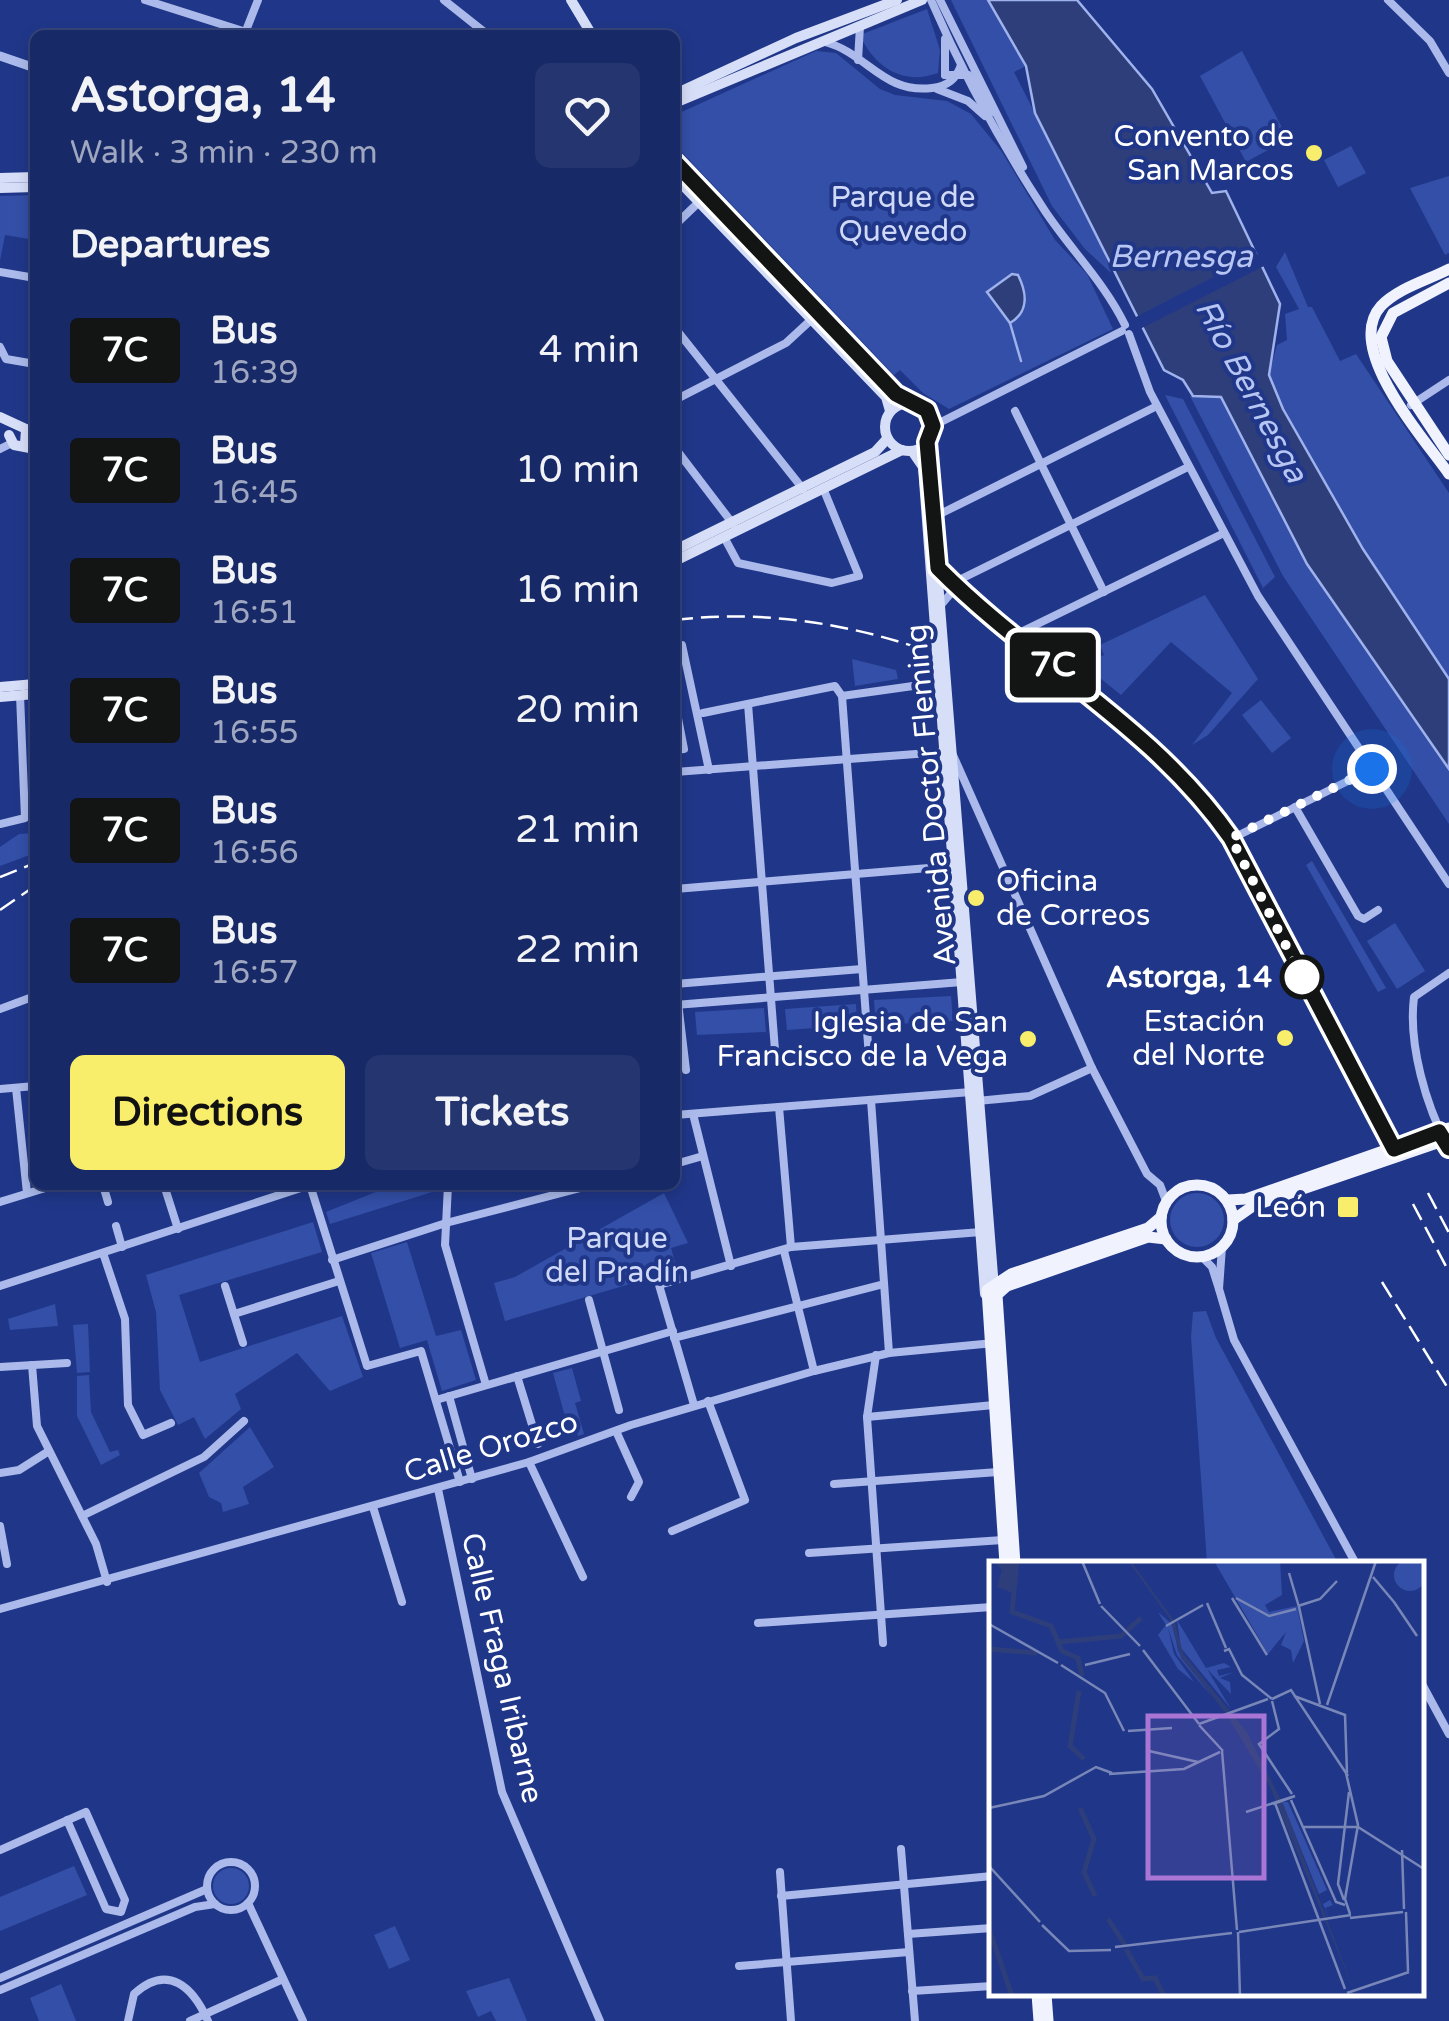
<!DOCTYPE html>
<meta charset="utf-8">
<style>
:root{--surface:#182967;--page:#253570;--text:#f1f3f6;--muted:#9fa6c0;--line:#36457b;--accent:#f8ee6c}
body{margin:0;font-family:"Varela Round",sans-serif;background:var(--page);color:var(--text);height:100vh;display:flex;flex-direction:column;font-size:38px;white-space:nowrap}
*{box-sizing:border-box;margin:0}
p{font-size:32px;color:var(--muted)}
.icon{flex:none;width:55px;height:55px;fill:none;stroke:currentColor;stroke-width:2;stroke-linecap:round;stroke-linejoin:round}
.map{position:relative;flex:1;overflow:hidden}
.side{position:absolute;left:30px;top:30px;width:650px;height:1160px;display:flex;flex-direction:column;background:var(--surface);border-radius:15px;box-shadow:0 5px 15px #0003,0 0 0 2px var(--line)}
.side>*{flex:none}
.badge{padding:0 20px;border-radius:8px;font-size:35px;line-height:65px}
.you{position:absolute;width:50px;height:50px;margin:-25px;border:8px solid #fff;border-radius:50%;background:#1a73e8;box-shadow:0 0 0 15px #1a73e833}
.map>.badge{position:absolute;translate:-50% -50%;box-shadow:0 0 0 5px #fff}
h2{padding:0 40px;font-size:38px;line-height:90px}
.round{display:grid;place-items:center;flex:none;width:105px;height:105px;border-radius:15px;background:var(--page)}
.headline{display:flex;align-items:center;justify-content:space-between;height:170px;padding:0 40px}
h1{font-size:48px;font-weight:700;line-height:75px}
.button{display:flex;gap:20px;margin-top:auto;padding:20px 40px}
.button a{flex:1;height:115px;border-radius:15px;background:var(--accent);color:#111;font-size:40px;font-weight:700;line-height:115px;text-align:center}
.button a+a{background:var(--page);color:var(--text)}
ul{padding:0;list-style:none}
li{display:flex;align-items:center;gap:30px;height:120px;padding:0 40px}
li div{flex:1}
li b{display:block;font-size:38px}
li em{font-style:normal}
li .badge{min-width:110px;font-weight:700;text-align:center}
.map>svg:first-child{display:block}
</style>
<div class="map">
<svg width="1449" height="2021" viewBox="0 0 1449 2021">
<rect width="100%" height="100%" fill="#203789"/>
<!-- green -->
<g fill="#334fa7">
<polygon points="951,0 988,0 1026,66 1014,72 1102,245 1111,273 1085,249 1052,206"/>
<path d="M 927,9 L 940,50 L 938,73 C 903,86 874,67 860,35 Z"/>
<polygon points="816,51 836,53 880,89 895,95 947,101 971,114 1002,152 1055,240 1087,274 1113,329 949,409 923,393 900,370 894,375 675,145 675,115"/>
<polygon points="1242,51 1288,139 1246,162 1200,76"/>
<polygon points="1351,146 1366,173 1338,187 1324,160"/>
<polygon points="1449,176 1449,253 1445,255 1410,188"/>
<polygon points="35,195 35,240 5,235 0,261 0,196"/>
<polygon points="1285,252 1308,307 1312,307 1340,361 1356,354 1449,493 1449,679 1378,576 1283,409 1269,375 1277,345 1287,340 1285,314 1299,309 1276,267"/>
<polygon points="1165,395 1183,399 1275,577 1263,588"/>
<polygon points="1190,396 1221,396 1307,564 1449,769 1449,824 1283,576"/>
<polygon points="1205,595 1258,679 1208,735 1192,745 1232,693 1171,642 1121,695 1084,665 1104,655 1100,645"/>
<polygon points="852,659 896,670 898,679 855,686"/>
<polygon points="1261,700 1291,738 1272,753 1242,715"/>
<polygon points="35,833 35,853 0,866 0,847 19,834"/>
<polygon points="1312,861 1386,988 1378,992 1306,865"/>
<polygon points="1395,923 1425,971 1397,989 1367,941"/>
<polygon points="951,996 953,1021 876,1025 874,1000"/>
<polygon points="856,1004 857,1025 787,1030 785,1009"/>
<polygon points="764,1008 766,1032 697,1035 695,1012"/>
<polygon points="393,1185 442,1185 442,1189 330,1224 326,1212"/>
<polygon points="664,1193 688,1243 671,1248 678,1273 661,1267 645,1272 647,1279 505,1321 494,1283 515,1277"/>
<circle cx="1197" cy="1220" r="27"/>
<polygon points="313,1222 322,1252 179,1295 200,1362 342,1316 363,1377 330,1391 297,1353 235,1394 241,1409 205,1439 194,1417 178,1425 160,1390 156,1312 146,1275"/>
<polygon points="407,1242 436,1336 461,1330 476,1380 442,1391 427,1340 400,1348 371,1253"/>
<polygon points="55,1304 58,1326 10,1330 8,1319"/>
<polygon points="1206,1311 1216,1338 1338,1563 1207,1563 1191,1337 1193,1312"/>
<polygon points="88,1324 90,1372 77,1373 73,1325"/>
<polygon points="572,1368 581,1401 575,1403 584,1434 578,1436 573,1418 566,1420 553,1373"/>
<polygon points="89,1375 91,1412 110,1452 118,1450 120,1455 101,1465 77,1416 77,1376"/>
<polygon points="250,1427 274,1467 243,1487 249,1504 223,1512 221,1503 209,1497 199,1473"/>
<polygon points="74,1866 87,1895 0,1931 0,1897"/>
<circle cx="231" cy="1886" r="18"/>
<polygon points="395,1926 410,1960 389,1969 374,1935"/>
<polygon points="509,1978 527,2021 496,2021 491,2011 478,2017 466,1991"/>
<polygon points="61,1984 76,2021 39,2021 30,1998"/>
</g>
<!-- water -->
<g fill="#2d3e7b" stroke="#9fb2ec" stroke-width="2.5">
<polygon points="988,0 1077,0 1152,89 1212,193 1226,191 1280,304 1269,375 1283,409 1363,549 1449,679 1449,769 1307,564 1221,397 1193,396 1183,380 1164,370 1035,113 1026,66"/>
<path d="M 1012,274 L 1018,275 C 1027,293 1029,312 1010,323 L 987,292 Z"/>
</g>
<!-- pier -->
<polygon fill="#203789" points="1260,253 1266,265 1136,331 1132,319"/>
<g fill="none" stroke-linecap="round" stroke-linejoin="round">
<!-- stream -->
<polyline stroke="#9fb2ec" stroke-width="2.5" points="1010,323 1021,361"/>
<!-- minor -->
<g stroke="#abbaeb" stroke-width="8">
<polyline points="145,0 255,35"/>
<polyline points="444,0 488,35"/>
<path d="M 931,0 C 963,74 1001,144 1045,211 C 1071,250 1104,282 1125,325"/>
<polyline points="940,0 1023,167"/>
<polyline points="1388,0 1430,41 1449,73"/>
<polyline points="245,33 258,0"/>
<polyline points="945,39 945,75"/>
<path d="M 825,42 C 867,53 883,94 932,88 C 947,86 956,80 961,65"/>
<polyline points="858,60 860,26"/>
<polyline points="945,75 969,75 994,112"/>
<polyline points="937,89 968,101 985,116"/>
<polyline points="675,225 699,202"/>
<polyline points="0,272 35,278"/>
<polyline points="675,328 803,489"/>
<polyline points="1129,334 1150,392 1258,596 1449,884"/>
<polyline points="0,347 6,359 35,364"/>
<polyline points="675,400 786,343 812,319"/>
<polyline points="1411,405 1449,380"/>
<polyline points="1015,411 1104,592"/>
<polyline points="933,426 1122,331"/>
<polyline points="675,448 733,524"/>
<polyline points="0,449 12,443"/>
<polyline points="934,522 942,513 1157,406"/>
<polyline points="724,537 738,563 832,583 859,576 823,488"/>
<path d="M 937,568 C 1034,661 1154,728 1231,839 L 1393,1148"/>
<polyline points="950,580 959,580 1188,467"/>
<polyline points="941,605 951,593 965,595"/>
<polyline points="1017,634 1222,534"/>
<polyline points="675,647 682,645 709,770"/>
<polyline points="842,696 913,686"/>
<polyline points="675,703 684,749 675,750"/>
<polyline points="748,704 776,1063"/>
<polyline points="703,713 835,686 842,696 869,1057"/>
<polyline points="953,755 1092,1068 1147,1174 1160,1185 1166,1201"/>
<polyline points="675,772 943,752"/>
<polyline points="1295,807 1358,916 1364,919 1378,910"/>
<polyline points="0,824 25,818 20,695"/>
<polyline points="1231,839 1372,769"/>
<polyline points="675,889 953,866"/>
<path d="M 1449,973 L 1414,997 C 1408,1044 1426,1107 1449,1148"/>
<polyline points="675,977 686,1070"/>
<polyline points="675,984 862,969"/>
<polyline points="675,1005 962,982"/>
<polyline points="0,1009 35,996"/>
<polyline points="16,1088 27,1193"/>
<polyline points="0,1089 35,1086"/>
<polyline points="871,1100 889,1353"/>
<polyline points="977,1101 1030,1096 1092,1068"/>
<polyline points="779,1107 791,1247"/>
<polyline points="693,1114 731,1266"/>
<polyline points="675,1115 971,1092"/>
<polyline points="675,1164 703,1156"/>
<polyline points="103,1185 108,1202"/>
<polyline points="164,1185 178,1229"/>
<polyline points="310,1185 367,1366 421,1351 460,1482"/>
<polyline points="448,1185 445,1245 486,1385"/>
<polyline points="0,1202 55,1185"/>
<polyline points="116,1226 122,1247"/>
<polyline points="784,1251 814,1371"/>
<polyline points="103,1253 125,1319 128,1405 143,1435 171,1423"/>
<polyline points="1201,1256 1212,1267 1219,1289 1222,1247"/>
<polyline points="332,1260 446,1223 592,1185"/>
<polyline points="0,1286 310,1185"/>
<polyline points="225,1286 243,1343"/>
<polyline points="1219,1289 1234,1340 1356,1564"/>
<polyline points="589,1300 619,1410"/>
<polyline points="234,1314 339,1281"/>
<polyline points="674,1338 884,1284"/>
<polyline points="876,1355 867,1417 883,1643"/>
<polyline points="32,1365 37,1426 96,1544 107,1582"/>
<polyline points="0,1367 67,1363"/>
<polyline points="517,1376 538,1444"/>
<polyline points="449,1396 472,1479"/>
<polyline points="436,1400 673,1331"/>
<polyline points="694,1405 659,1285 791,1247 981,1232"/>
<polyline points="867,1417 994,1405"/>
<polyline points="616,1431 639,1482 631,1497"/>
<polyline points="529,1462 583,1577"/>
<polyline points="0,1473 19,1470 49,1451"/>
<polyline points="834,1484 998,1472"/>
<polyline points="438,1489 502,1792 600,2021"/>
<polyline points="373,1507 402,1602"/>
<polyline points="82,1516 204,1457 244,1421"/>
<polyline points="0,1526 7,1564"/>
<polyline points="672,1531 745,1500 708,1401"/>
<polyline points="809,1553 1003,1540"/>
<polyline points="0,1609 529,1462 631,1425 814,1371 889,1353 994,1343"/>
<polyline points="758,1623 992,1607"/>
<polyline points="1422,1684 1449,1734"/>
<polyline points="901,1849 915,2021"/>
<polyline points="0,1850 86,1812 125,1900 121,1912 106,1909 67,1820"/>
<circle cx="231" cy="1886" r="24"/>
<polyline points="780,1872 791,2021"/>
<polyline points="781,1896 992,1876"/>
<polyline points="248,1903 303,2021"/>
<polyline points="908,1934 992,1928"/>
<polyline points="739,1966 909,1952"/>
<polyline points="0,1978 207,1889"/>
<polyline points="0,1990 195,1907 215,1904"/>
<polyline points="912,1991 992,1986"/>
<path d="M 128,2021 L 134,1994 C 168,1963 193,1987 208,2021"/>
<polyline points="190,2021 283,1979"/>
</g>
<!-- tertiary -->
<polyline stroke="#abbaeb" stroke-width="9" points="0,56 35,68"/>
<!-- secondary -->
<g stroke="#d7def8" stroke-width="10">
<polyline points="571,0 592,35"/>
<polyline points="675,94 796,38 897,0"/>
<polyline points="675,103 922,0"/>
<polyline points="675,162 908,403"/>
<polyline points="675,177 886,397 890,411"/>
<polyline points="0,178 35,177"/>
<polyline points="0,188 35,187"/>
<circle cx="909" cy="427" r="24"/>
<polyline points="0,417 26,429 25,444"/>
<polyline points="9,435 14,445 35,449"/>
<polyline points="927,442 994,1288"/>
<polyline points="912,451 923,467 985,1294"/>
<polyline points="675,550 875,452 887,439"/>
<polyline points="675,561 902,450"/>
<polyline points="0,687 35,684"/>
<polyline points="0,697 35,694"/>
</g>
<!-- primary -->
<g stroke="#f0f2fe" stroke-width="11">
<path d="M 1449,269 C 1428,280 1398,288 1381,306 C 1343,348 1423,437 1449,474"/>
<polyline points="1449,283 1393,313 1381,337 1387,361 1449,455"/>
<circle cx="1197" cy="1221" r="36"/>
<polyline points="1228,1200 1246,1199 1449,1128"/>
<polyline points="1233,1220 1253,1206 1449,1139"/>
<polyline points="1005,1564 987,1290 1011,1274 1148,1228 1161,1217"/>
<polyline points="1015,1564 997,1295 1007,1286 1148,1237 1166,1239"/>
<polyline points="1037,1994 1039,2021"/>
<polyline points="1046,1994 1048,2021"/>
</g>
<!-- rail -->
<g stroke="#fff" stroke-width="2.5" stroke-dasharray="18 8" stroke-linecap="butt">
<path d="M 675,620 C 759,610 842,622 922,649"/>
<polyline points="0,877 35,863"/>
<polyline points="0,910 35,886"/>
<polyline points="1428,1193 1449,1233"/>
<polyline points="1413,1204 1449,1272"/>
<polyline points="1382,1282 1449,1390"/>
</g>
</g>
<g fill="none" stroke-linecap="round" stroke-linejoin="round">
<defs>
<path id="line" d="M 675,162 L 896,394 L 927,410 L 933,426 L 927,442 L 938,568 C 1032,663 1154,727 1231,838 L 1394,1149 L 1439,1132 L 1449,1148"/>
</defs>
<!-- line casing -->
<use href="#line" stroke="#fff" stroke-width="22"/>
<!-- line -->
<use href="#line" stroke="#131414" stroke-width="15"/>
<!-- walk -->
<polyline stroke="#fff" stroke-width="10" stroke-dasharray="0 18" points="1302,977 1231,838 1372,769"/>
</g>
<!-- markers -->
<g fill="#f8ee6c" stroke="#203789" stroke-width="4">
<circle cx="1314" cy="153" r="10"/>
<circle cx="976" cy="898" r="10"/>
<circle cx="1285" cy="1038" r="10"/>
<circle cx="1028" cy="1039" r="10"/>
<rect x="1336" y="1195" width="24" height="24" rx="5"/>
</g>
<circle fill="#fff" stroke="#131414" stroke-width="5" cx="1302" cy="977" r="20"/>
<g text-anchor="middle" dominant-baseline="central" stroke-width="8" stroke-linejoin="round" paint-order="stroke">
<!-- poi labels -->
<g font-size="30" fill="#fff" stroke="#203789" text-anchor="end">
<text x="1294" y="136">Convento de<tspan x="1294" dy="34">San Marcos</tspan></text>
<text x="996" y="881" text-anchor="start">Oficina<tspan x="996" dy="34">de Correos</tspan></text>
<text x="1265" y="1021">Estación<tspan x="1265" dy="34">del Norte</tspan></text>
<text x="1008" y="1022">Iglesia de San<tspan x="1008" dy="34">Francisco de la Vega</tspan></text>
<text x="1326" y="1207">León</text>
</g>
<!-- park labels -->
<g font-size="30" fill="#d0daf8" stroke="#203789">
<text x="903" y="197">Parque de<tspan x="903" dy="34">Quevedo</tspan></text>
<text x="617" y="1238">Parque<tspan x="617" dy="34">del Pradín</tspan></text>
</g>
<!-- street labels -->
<g font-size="30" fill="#fff" stroke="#203789">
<text transform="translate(931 795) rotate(-95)">Avenida Doctor Fleming</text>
<text transform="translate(491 1447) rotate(-17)">Calle Orozco</text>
<text transform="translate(502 1668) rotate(77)">Calle Fraga Iribarne</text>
</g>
<!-- stop labels -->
<g font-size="30" font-weight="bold" fill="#fff" stroke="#203789" text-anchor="end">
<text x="1272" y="977">Astorga, 14</text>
</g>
<!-- water labels -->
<g font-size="32" font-style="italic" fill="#b7c5f2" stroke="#203789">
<text x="1181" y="257">Bernesga</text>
<text transform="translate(1251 391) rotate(62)">Río Bernesga</text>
</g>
</g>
<!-- overview -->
<g transform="translate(989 1561)">
<rect width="435" height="435" fill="#203789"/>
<path d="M405 14a16 16 0 1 1 32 0a16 16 0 1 1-32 0ZM 225,0 L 291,0 L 293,34 L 276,44 L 280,51 L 308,45 L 315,80 L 304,102 L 302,89 L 292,84 L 297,71 L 279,93 ZM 169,51 L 184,64 L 189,90 L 222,135 L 188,94 L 179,67 L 185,93 L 205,121 L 189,108 L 169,74 L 177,64 ZM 188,59 L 217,107 L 235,102 L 242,106 L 228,109 L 230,115 L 245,111 L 231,117 L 241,121 L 242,133 L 218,108 L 242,148 L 192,87 ZM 293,241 L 299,241 L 338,329 L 330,333 L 334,343 L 341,339 L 344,344 L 336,347 L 342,363 Z" fill="#334fa7"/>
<path d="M 5,0 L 27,0 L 26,33 L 8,26 L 13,9 ZM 139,0 L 144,3 L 186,61 L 194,92 L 257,170 L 295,245 L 367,435 L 281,226 L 236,151 L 192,97 L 181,58 Z" fill="#2d3e7b"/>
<path fill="none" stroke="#2d3e7b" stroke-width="5" d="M 28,0 L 23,51 L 62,65 L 73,90 L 89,97 L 93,115M 70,81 L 132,75 L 152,57M 0,88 L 48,92M 90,130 L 81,185 L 95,198M 91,247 L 105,278 L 95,311 L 106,335M 119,358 L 136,384M 0,368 L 23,435M 137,388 L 154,418 L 166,417 L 175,435"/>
<path fill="none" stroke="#7987b8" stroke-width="2.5" d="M 93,0 L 111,43M 300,12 L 310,46M 384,16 L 405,41M 243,37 L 278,94M 247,37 L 280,55 L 307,48M 405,41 L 428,75M 218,42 L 237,87M 112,45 L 151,85M 309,45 L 331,38 L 348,20M 310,46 L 331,143M 0,63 L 69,102M 177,65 L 214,44M 154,89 L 210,163M 235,90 L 240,88 L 253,114 L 283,138M 72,104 L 116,132 L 135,170M 96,104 L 141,93M 305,135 L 356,154 L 358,212M 283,138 L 302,129 L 359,215M 283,140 L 290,168 L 270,183 L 303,233M 338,144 L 387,0M 210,163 L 279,138M 210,164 L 234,190M 139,170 L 183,167M 160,190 L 209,201M 233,190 L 248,369M 357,212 L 369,264 L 356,338 L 361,353M 120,213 L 195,208 L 231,191M 302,239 L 347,341 L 356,344M 286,242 L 356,428M 0,247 L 55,235 L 107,206 L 123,212M 257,251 L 306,235 L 284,243M 314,266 L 369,266 L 435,308M 413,289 L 415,348M 0,305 L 51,361M 355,339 L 349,323 L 360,231M 417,351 L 419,410M 361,357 L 414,351M 53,364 L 80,390 L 122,389M 249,371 L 251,435M 250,371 L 362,354M 126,386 L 243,372M 358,432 L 420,411"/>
<path fill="#a976d5" fill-opacity="0.15" stroke="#a976d5" stroke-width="5" d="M 159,155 L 275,155 L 275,317 L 159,317 Z"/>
<rect width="435" height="435" fill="none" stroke="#fff" stroke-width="5"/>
</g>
</svg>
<div class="you" style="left:1372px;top:769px"></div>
<b class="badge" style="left:1053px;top:665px;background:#131414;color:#fff">7C</b>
<section class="side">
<div class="headline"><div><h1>Astorga, 14</h1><p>Walk · 3 min · 230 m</p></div><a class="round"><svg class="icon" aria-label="heart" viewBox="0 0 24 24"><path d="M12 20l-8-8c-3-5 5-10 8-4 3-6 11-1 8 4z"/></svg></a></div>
<h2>Departures</h2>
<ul>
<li><span class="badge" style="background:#131414;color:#fff">7C</span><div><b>Bus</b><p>16:39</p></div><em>4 min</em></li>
<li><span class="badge" style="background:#131414;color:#fff">7C</span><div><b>Bus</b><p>16:45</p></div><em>10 min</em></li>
<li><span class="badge" style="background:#131414;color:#fff">7C</span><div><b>Bus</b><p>16:51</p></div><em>16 min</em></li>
<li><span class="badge" style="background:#131414;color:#fff">7C</span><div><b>Bus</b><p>16:55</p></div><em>20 min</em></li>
<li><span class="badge" style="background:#131414;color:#fff">7C</span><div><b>Bus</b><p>16:56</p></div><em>21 min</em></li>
<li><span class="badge" style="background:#131414;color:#fff">7C</span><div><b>Bus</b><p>16:57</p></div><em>22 min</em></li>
</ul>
<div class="button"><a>Directions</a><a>Tickets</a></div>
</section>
</div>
